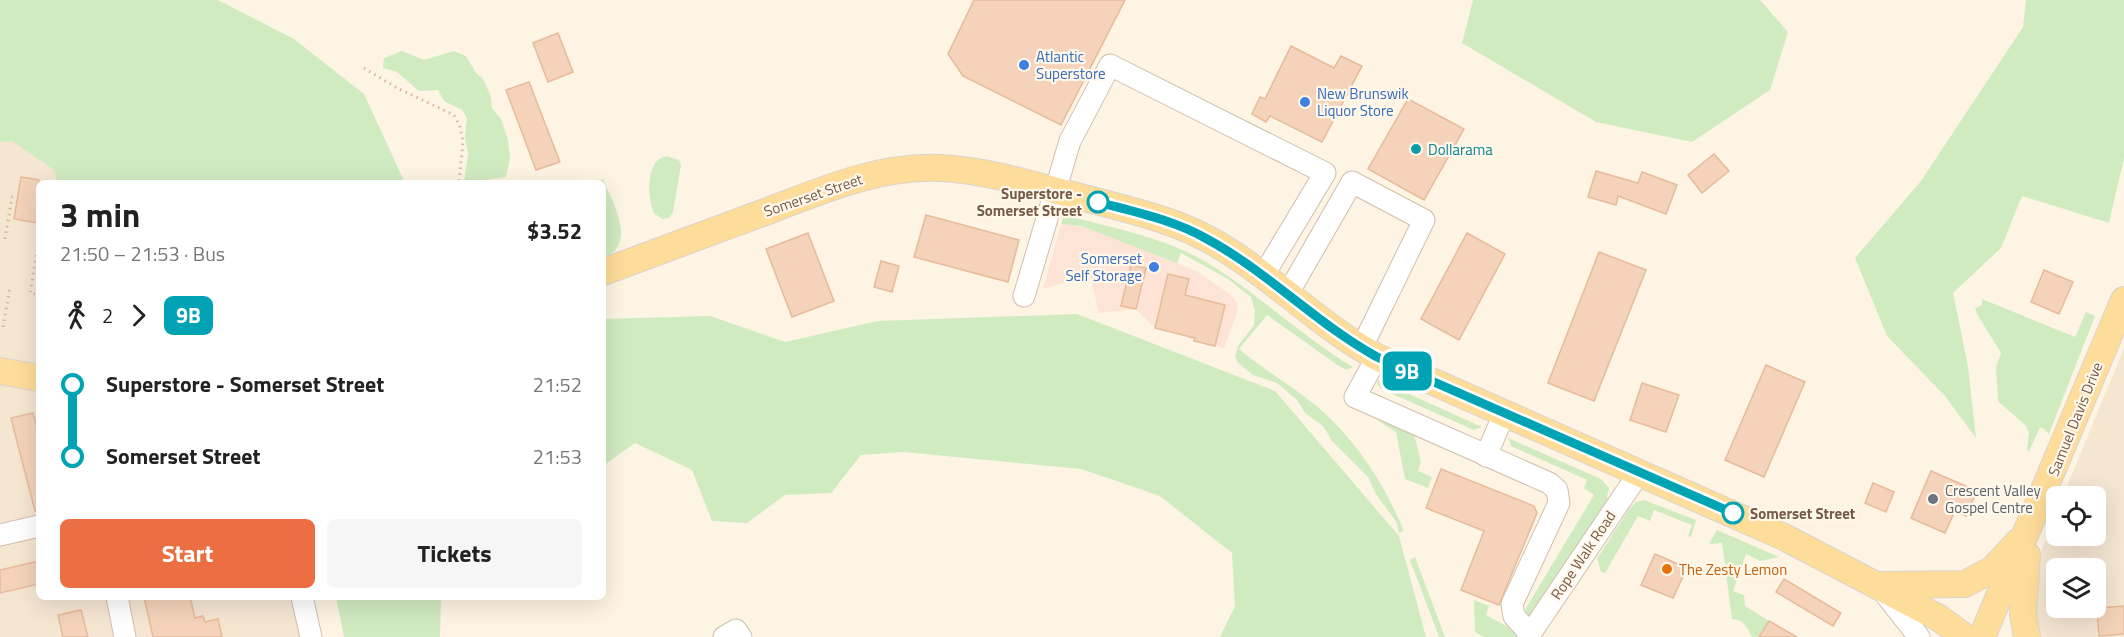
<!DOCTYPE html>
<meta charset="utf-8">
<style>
:root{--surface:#fff;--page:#f6f6f6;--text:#222;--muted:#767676;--accent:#ec6f44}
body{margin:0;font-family:"Titillium Web",sans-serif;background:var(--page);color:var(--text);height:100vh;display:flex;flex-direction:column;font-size:22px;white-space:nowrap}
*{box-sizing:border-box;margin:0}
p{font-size:20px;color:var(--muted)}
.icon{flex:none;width:33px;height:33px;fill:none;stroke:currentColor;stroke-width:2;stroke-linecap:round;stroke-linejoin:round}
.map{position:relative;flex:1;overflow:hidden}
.drawer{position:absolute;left:36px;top:180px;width:570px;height:420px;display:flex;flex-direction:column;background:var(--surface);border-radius:9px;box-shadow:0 6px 24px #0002}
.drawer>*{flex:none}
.badge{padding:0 12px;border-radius:9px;font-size:21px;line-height:39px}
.fabs{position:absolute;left:2046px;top:486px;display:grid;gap:12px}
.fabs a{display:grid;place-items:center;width:60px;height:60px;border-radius:9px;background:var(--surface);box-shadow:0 6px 24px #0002;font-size:30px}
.map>.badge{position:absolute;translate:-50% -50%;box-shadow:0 0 0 3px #fff}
.legs{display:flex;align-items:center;gap:9px;height:66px;padding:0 24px;font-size:20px}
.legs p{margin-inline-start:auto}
.headline{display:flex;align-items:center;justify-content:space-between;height:102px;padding:0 24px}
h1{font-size:33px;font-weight:700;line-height:45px}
.action{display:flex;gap:12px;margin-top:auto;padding:12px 24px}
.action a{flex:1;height:69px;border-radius:9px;background:var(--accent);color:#fff;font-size:24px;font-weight:700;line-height:69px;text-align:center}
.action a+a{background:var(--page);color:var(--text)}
ul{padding:0 24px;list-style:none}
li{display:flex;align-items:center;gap:21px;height:72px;font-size:22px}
li i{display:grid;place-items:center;width:9px;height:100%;margin:0 8px;background:currentColor}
li i::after{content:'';width:15px;height:15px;margin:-8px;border:4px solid;border-radius:50%;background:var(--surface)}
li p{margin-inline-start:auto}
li:first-child i{background:linear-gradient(#0000 50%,currentColor 0)}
li:last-child i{background:linear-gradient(currentColor 50%,#0000 0)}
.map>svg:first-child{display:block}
</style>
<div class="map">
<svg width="2124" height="637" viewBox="0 0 2124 637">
<rect width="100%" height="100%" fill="#fdf4e4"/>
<!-- residential -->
<g fill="#f5e6d2" fill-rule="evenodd">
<polygon points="0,91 114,183 39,183 39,597 301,597 310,637 0,637"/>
<path d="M 2124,348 L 2124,637 L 2036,637 L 2032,625 L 2039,557 L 2056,513 L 2056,536 L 2096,536 L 2096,496 L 2063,496 ZM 2056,568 L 2096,568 L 2096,608 L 2056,608 Z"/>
</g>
<!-- commercial -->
<polygon fill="#fee4d7" points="1061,224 1080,226 1146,249 1196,271 1230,294 1237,303 1238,310 1224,348 1155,328 1136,309 1099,313 1090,275 1043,289"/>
<!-- green -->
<g fill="#d1ebc1">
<polygon points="0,0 218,0 294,39 364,94 405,183 58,183 54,170 12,141 0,142"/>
<polygon points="1473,0 1760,0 1788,32 1770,90 1692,142 1596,122 1462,43"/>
<polygon points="2026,0 2124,0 2124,158 2109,223 2022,196 2001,248 1953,293 1968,366 1976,438 1945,396 1887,336 1855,258 1921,181 2023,27"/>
<polygon points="402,51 424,60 454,51 466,56 476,73 483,79 491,97 492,108 501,119 508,140 510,158 506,177 464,183 468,154 465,137 467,118 462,110 444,101 438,90 419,91 397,72 383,68 384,58"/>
<path d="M 667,156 L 679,160 L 681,165 L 673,212 L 669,218 L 662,219 L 654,213 C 647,198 645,159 667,156 Z"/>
<path d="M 603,179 C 613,204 638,243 603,259 L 603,183 L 592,183 Z"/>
<path d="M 1064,215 C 1109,227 1158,236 1199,258 C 1254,289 1299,335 1353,367 L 1346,370 L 1339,366 L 1267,315 L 1239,349 C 1263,369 1290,385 1314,404 C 1355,438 1384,483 1404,531 L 1399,533 L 1397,523 L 1376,494 L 1368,477 L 1332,441 L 1323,426 L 1305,413 L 1297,400 L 1277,383 L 1253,375 L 1237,362 L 1235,356 L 1238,346 L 1254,325 L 1255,311 L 1251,297 L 1228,279 L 1181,253 L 1177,263 L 1081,226 L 1061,224 Z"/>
<polygon points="1982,299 2075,337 2086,312 2095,316 2049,434 2043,428 2040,428 2029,451 2027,450 2029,433 2026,426 1998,401 1996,367 2001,353 1977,314 1975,308 1982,305"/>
<polygon points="1077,314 1275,391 1399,536 1426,637 1220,637 1235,606 1232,553 1160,496 1081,469 904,452 861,455 831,493 785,495 747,523 712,521 692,470 635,443 603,466 603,319 710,316 785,342 878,321"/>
<polygon points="1378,380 1482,427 1474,430 1381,389 1377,384"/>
<polygon points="1374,415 1414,434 1421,462 1418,471 1432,477 1428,488 1405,479 1396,432 1374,418"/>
<polygon points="1508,438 1601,479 1609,488 1607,497 1609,500 1530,622 1525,616 1526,608 1594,495 1584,488 1587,480 1511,446"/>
<polygon points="1644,500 1696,520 1691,537 1688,536 1692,525 1654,510 1650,521 1638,516 1605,573 1601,572 1597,559 1630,508 1636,502"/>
<path d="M 1717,530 L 1779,557 L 1760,561 L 1746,554 L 1733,591 L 1744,595 L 1745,606 L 1769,621 L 1759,637 L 1752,637 C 1748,628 1743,619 1732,619 L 1722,543 L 1709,544 Z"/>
<polygon points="1415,557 1445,637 1439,637 1410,560"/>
<polygon points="336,597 441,597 440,637 344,637"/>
<polygon points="1474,600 1489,606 1486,615 1514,630 1519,637 1484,637 1475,632"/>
</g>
<!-- building -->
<g fill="#f4d3ba" stroke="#e7ba9a" stroke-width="1.5">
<polygon points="974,0 1125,0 1061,125 963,76 948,54"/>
<polygon points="558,33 573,72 548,82 533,43"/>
<polygon points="1291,46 1334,68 1341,56 1362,66 1322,142 1270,116 1266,122 1252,114 1260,97 1265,99"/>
<polygon points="529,82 560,162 536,170 506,90"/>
<polygon points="1408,99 1464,129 1424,200 1368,169"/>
<polygon points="1714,154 1729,171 1702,193 1688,175"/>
<polygon points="1596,171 1638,183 1642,172 1677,185 1666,214 1618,196 1616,205 1588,197"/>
<polygon points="21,177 39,180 39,223 14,219"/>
<polygon points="926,215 1019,240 1008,282 914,257"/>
<polygon points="808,233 834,301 792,317 766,249"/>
<polygon points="1467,233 1505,254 1459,340 1421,319"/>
<polygon points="1599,252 1646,270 1594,401 1548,383"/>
<polygon points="881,261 899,266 892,292 874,287"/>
<polygon points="1131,265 1146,268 1136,309 1121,306"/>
<polygon points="2044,270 2073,282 2059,314 2031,302"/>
<polygon points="1168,274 1189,279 1185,295 1225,305 1215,346 1194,341 1195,338 1155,328"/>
<polygon points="1766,365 1805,382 1764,477 1725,460"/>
<polygon points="1642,383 1679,395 1666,432 1630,420"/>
<polygon points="33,413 39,435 39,511 35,511 11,418"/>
<polygon points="1441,469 1534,506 1537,513 1499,605 1461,590 1484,531 1426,508"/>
<polygon points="1931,471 1977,491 1966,516 1955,511 1945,533 1911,518"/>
<polygon points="1873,483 1894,492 1886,512 1865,503"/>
<polygon points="1655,554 1687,568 1673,598 1641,585"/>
<polygon points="39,561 39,584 0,593 0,570"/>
<polygon points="1784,579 1841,613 1833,626 1776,592"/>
<polygon points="144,597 190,597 195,618 203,616 205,622 218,619 222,637 153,637"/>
<polygon points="2124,606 2124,634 2099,636 2097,608"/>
<polygon points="81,610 88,637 63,637 58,615"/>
<polygon points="1769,621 1797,637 1759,637"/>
</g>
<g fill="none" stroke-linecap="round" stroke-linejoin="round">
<defs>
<g id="minor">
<polyline points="1287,295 1352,182 1424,220 1361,349"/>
<polyline points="1024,296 1070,141 1110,65 1325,173 1263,276"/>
<polyline points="1377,357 1355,397 1549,483 1557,490 1559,503 1512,604 1514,616 1530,634"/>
<polyline points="1486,456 1504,414"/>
<polyline points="0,535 39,526"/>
<polyline points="1882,590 1919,637"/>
<polyline points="117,597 125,637"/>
<polyline points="302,597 311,637"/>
<polyline points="724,637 736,630 741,637"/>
<polyline points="1528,637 1639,473"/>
</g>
<g id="major">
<path d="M 603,272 C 657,252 711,232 765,212 C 820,191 879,165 940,168 C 985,170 1029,184 1073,195 C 1117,207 1166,217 1206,238 C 1268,271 1316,324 1377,357 L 1784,537 L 1939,618 L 1965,637"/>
<polyline points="0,371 39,378"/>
<polyline points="2027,555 2023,615 2027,637"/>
<polyline points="1882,585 1965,584 1993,569 2018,542"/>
<polyline points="1982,637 2124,300"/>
</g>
</defs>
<!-- minor casing -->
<use href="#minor" stroke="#d1beac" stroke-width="23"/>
<!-- major casing -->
<use href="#major" stroke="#dcd4cf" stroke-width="28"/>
<!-- path -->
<g stroke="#d9b69d" stroke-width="3" stroke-dasharray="1.5 4.5" stroke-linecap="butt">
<polyline points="364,68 397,88 454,115 460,127 463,141 459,183"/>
<polyline points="5,239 12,197 18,198"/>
<polyline points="35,294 30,293 39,239"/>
<polyline points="3,327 10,288 8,288"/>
</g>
<!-- minor -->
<use href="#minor" stroke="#fff" stroke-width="21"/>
<!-- major -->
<use href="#major" stroke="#fedc99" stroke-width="26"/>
</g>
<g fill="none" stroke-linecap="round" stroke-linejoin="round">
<defs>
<path id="line-1" d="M 1098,202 C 1135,212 1174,220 1207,239 C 1268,272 1317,324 1377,357 L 1733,513"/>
</defs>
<!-- line-1 casing -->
<use href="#line-1" stroke="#fff" stroke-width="14"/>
<!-- line-1 -->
<use href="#line-1" stroke="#00a3b4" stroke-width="9"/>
</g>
<!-- markers -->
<g fill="#3f7fe0" stroke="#fff8eb" stroke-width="2">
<circle cx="1024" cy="65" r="6"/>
<circle cx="1305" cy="102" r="6"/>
<circle cx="1154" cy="267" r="6"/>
</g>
<circle fill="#0f9aa8" stroke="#fff8eb" stroke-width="2" cx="1416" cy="149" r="6"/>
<g fill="#fff" stroke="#00a3b4" stroke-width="3">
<circle cx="1098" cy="202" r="10"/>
<circle cx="1733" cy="513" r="10"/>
</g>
<circle fill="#6b7280" stroke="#fff8eb" stroke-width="2" cx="1933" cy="499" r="6"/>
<circle fill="#e8710a" stroke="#fff8eb" stroke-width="2" cx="1667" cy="569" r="6"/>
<g text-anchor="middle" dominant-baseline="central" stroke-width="4.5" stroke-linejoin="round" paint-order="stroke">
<!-- shop labels -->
<g font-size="15" fill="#366cbe" stroke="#fff8eb" text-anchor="start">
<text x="1036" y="56">Atlantic<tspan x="1036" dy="17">Superstore</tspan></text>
<text x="1317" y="93">New Brunswik<tspan x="1317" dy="17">Liquor Store</tspan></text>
<text x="1142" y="258" text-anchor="end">Somerset<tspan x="1142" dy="17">Self Storage</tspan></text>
</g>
<!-- culture labels -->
<g font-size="15" fill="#0d838f" stroke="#fff8eb" text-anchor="start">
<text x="1428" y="149">Dollarama</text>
</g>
<!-- stop labels -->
<g font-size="15" font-weight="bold" fill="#775a48" stroke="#fff8eb" text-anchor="end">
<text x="1082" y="193">Superstore -<tspan x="1082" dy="17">Somerset Street</tspan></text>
<text x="1750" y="513" text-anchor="start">Somerset Street</text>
</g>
<!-- street labels -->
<g font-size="15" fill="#775a48" stroke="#fff8eb">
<text transform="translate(813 195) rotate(-19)">Somerset Street</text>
<text transform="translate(2075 419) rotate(-68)">Samuel Davis Drive</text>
<text transform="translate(1583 555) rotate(-56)">Rope Walk Road</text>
</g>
<!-- worship labels -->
<g font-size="15" fill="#5b616d" stroke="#fff8eb" text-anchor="start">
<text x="1945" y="490">Crescent Valley<tspan x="1945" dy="17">Gospel Centre</tspan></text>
</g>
<!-- food labels -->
<g font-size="15" fill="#c56008" stroke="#fff8eb" text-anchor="start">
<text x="1679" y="569">The Zesty Lemon</text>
</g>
</g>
</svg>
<div class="fabs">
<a><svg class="icon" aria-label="locate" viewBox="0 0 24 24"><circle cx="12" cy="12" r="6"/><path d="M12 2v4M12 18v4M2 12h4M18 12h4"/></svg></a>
<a><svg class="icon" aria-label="layers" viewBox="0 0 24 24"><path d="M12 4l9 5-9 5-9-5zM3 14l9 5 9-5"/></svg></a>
</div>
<b class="badge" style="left:1407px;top:371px;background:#00a3b4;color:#fff">9B</b>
<section class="drawer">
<div class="headline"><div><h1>3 min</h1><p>21:50 – 21:53 · Bus</p></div><b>$3.52</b></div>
<div class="legs"><svg class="icon" aria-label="walk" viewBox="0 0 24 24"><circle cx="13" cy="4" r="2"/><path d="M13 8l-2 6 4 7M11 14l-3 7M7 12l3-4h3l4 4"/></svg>2<svg class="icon" aria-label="forward" viewBox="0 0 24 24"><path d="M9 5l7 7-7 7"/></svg><b class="badge" style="background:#00a3b4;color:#fff">9B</b></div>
<ul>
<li><i style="color:#00a3b4"></i><b>Superstore - Somerset Street</b><p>21:52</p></li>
<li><i style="color:#00a3b4"></i><b>Somerset Street</b><p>21:53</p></li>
</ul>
<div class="action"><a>Start</a><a>Tickets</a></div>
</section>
</div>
